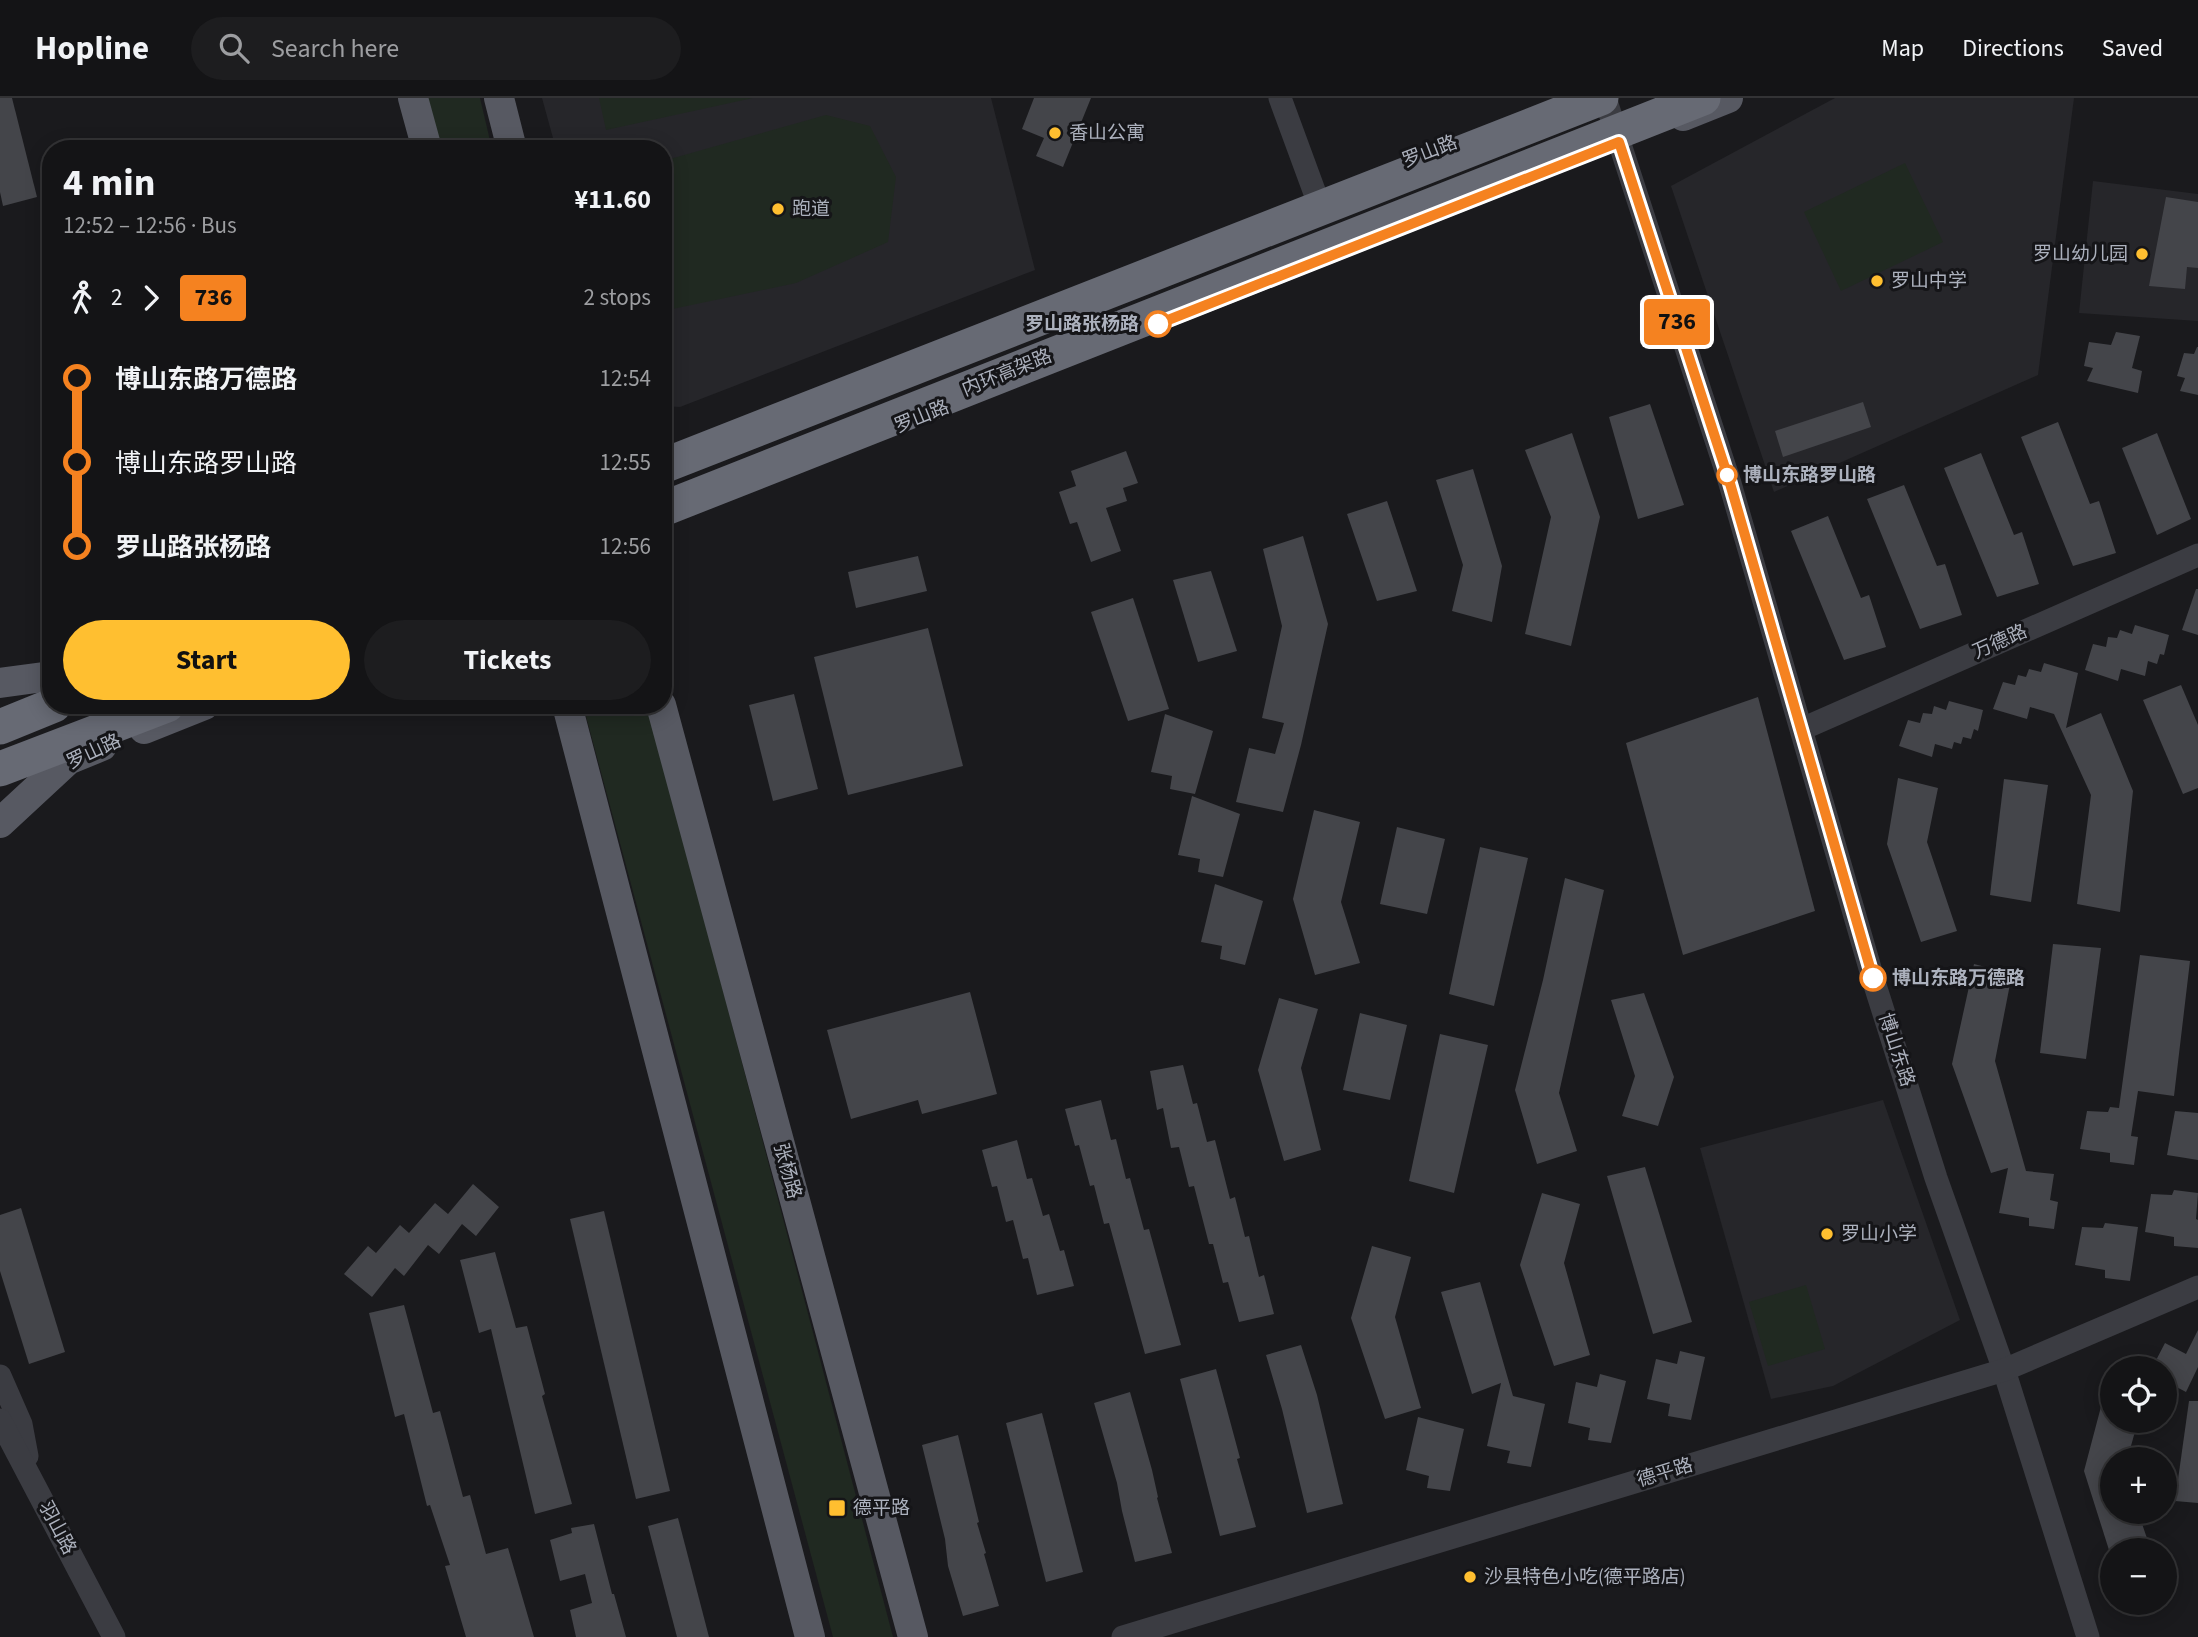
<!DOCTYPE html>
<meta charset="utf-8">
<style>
:root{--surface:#141416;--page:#1d1d1f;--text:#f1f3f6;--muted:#9d9ea1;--line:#333335;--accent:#ffbf30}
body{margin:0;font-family:"Source Sans 3","Noto Sans SC",sans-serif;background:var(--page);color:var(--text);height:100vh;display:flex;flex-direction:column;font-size:26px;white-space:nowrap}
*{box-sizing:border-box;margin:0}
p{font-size:23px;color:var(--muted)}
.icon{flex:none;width:38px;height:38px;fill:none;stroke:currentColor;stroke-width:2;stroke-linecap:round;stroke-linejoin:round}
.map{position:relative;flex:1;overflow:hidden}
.side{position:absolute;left:42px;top:42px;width:630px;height:574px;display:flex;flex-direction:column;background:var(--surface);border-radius:28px;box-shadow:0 4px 18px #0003,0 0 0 2px var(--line)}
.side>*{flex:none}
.badge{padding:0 14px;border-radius:5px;font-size:24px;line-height:46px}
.buttons{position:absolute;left:2100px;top:1258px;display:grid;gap:14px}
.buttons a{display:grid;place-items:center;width:77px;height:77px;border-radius:50%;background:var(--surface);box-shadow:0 4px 18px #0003,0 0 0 2px var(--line);font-size:35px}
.map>.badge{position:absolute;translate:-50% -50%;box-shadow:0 0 0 4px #fff}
.legs{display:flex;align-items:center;gap:10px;height:77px;padding:0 21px;font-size:23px}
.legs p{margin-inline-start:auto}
.headline{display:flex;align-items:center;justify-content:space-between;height:119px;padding:0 21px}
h1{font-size:38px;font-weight:700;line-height:52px}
.primary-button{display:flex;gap:14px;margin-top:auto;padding:14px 21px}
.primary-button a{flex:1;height:80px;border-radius:42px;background:var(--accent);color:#111;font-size:28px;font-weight:700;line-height:80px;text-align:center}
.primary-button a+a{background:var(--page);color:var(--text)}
ul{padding:0 21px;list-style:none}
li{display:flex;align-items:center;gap:24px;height:84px;font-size:26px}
li i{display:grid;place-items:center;width:10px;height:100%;margin:0 9px;background:currentColor}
li i::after{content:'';width:18px;height:18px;margin:-9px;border:5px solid;border-radius:50%;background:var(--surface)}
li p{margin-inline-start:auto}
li:first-child i{background:linear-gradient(#0000 50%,currentColor 0)}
li:last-child i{background:linear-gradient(currentColor 50%,#0000 0)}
header{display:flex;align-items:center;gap:42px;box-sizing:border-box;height:98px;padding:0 35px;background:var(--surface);border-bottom:2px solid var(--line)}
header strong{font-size:33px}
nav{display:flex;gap:38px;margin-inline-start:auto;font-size:24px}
.search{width:490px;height:63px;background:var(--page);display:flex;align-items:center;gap:18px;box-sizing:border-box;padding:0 24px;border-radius:38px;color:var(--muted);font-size:26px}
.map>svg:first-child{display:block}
</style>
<header>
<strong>Hopline</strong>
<div class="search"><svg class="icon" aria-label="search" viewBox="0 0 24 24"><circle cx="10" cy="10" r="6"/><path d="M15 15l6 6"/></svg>Search here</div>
<nav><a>Map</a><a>Directions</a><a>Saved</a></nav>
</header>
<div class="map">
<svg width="2198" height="1539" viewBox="0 0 2198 1539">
<rect width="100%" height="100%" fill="#1a1a1d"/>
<!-- built -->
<g fill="#26262a">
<polygon points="542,0 991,0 1035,172 680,309 663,308 663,51 556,51"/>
<polygon points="1835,0 2074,0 2038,277 1774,394 1671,88"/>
<polygon points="2093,83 2198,96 2198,223 2079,215"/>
<polygon points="1883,1002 1960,1222 1833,1288 1771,1301 1700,1050"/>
</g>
<!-- green -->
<g fill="#202921">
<polygon points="428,0 480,0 492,51 441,51"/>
<polygon points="599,0 753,0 606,32"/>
<polygon points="826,17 870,28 896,79 888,144 796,185 663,213 663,63"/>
<polygon points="1905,65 1943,144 1841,193 1804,114"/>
<polygon points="583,607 648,607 893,1539 833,1539"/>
<polygon points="1806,1187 1825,1251 1768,1268 1749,1204"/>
</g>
<!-- building -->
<g fill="#44454a">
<polygon points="0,0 12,0 37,99 3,108 0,94"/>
<polygon points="1034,0 1091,0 1063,69 1036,58 1044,40 1022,31"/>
<polygon points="2166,99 2198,104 2198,170 2187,169 2185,191 2149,188"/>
<polygon points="2116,234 2140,238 2132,270 2142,273 2138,295 2087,283 2093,270 2084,268 2089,244 2111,247"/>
<polygon points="2197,249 2198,249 2198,297 2180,293 2185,280 2177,278 2184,255 2194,256"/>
<polygon points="1863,304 1871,329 1783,359 1775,333"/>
<polygon points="1650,306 1684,407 1638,421 1609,319"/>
<polygon points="2058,324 2090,406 2099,403 2116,455 2073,468 2021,339"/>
<polygon points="1572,335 1600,419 1571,548 1525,536 1551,419 1525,352"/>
<polygon points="2157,335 2191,421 2157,437 2122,350"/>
<polygon points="1126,353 1138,385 1123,390 1127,403 1106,410 1121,453 1091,464 1077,424 1070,426 1059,394 1076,388 1071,373"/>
<polygon points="1981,355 2014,437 2022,434 2039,486 1997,499 1944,370"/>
<polygon points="1473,371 1502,468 1492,524 1452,513 1463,467 1436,382"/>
<polygon points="1904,387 1937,468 1945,466 1962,517 1920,531 1867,401"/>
<polygon points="1387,403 1417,493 1377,503 1347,416"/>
<polygon points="1828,418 1861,500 1869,497 1886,549 1844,562 1791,433"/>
<polygon points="1303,438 1328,526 1301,647 1283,714 1236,704 1249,650 1275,656 1284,625 1262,620 1282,528 1263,451"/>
<polygon points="918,458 927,493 856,510 848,474"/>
<polygon points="1211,473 1237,553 1198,564 1173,482"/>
<polygon points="2196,491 2198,491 2198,537 2182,532"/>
<polygon points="1133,500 1169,611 1128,623 1091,514"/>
<polygon points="2135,527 2169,537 2164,557 2160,556 2157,566 2148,563 2145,578 2121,571 2118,583 2085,572 2093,546 2106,549 2108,539 2117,540 2120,532 2132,536"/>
<polygon points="928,530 963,668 848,697 814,559"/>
<polygon points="2044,565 2078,575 2066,630 2101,615 2133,693 2120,814 2077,806 2091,697 2054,616 2030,609 2027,621 1993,611 2003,584 2015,587 2018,577 2026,579 2029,571 2041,574"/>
<polygon points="2181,587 2198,627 2198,690 2183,696 2143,602"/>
<polygon points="794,596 818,691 773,703 749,607"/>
<polygon points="1758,599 1815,813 1683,857 1626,645"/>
<polygon points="1949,603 1983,612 1978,633 1974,631 1971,641 1963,639 1961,646 1954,644 1952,651 1935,646 1932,659 1899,648 1908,622 1920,625 1923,615 1932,616 1934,608 1946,612"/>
<polygon points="1165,616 1213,633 1195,696 1170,691 1172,678 1151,674"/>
<polygon points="1898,680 1938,690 1927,744 1957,833 1921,844 1887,746"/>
<polygon points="2004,681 2048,687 2031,804 1990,797"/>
<polygon points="1192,698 1240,716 1223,779 1198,774 1200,761 1178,757"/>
<polygon points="1314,712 1360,724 1341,804 1360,865 1315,877 1293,801"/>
<polygon points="1397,729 1445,741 1427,816 1380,806"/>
<polygon points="1480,749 1528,760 1494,908 1449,896"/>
<polygon points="1565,780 1604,792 1559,995 1577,1053 1537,1066 1515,992 1543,882"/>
<polygon points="1215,786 1263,803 1245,867 1220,861 1222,848 1201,844"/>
<polygon points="2053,846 2101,850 2086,961 2040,955"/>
<polygon points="2140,857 2190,863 2174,998 2138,993 2131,1038 2138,1039 2134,1067 2110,1064 2110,1055 2080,1051 2087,1013 2108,1014 2110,1009 2119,1010"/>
<polygon points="1974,866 2012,876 1995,963 2026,1073 2054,1076 2050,1102 2058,1104 2054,1131 2029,1128 2029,1120 1999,1115 2008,1070 1991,1075 1952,966"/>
<polygon points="970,894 997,996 922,1016 918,1002 851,1021 827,932"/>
<polygon points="1644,895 1674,979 1658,1028 1622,1018 1635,978 1611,902"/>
<polygon points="1279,900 1318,911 1301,970 1321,1052 1284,1063 1258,972"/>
<polygon points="1360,915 1407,927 1390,1002 1343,992"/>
<polygon points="1440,936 1488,947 1454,1095 1409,1083"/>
<polygon points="1183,967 1193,1006 1197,1005 1207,1044 1215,1042 1230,1101 1235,1099 1245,1139 1249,1138 1259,1179 1264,1177 1274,1216 1239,1224 1228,1184 1223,1185 1213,1146 1209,1146 1194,1088 1189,1089 1179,1049 1171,1050 1163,1010 1157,1012 1150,973"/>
<polygon points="1101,1002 1111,1042 1116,1041 1126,1081 1130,1080 1144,1132 1149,1131 1181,1247 1145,1256 1109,1125 1104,1126 1094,1087 1090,1088 1079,1047 1075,1048 1065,1011"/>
<polygon points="2175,1013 2198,1015 2198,1062 2167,1057"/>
<polygon points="1017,1042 1027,1081 1032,1080 1043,1118 1049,1116 1060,1153 1064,1152 1074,1188 1037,1197 1028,1160 1023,1161 1013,1122 1006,1124 997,1088 992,1089 982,1052"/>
<polygon points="1645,1069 1692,1224 1653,1236 1607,1078"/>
<polygon points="473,1086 499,1109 476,1138 462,1126 439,1156 428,1147 404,1178 395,1170 372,1199 344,1176 368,1148 376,1155 400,1127 409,1135 435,1105 448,1116"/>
<polygon points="2174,1092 2198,1095 2196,1121 2198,1122 2198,1150 2174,1148 2174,1139 2145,1134 2151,1096 2172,1097"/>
<polygon points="1542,1095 1580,1106 1564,1165 1590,1257 1554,1268 1520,1167"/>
<polygon points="21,1110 65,1254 29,1266 0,1173 0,1117"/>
<polygon points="604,1113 670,1393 636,1401 570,1121"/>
<polygon points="2105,1125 2138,1129 2130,1183 2105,1180 2105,1172 2075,1167 2082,1129 2103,1130"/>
<polygon points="1372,1148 1411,1159 1395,1219 1421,1310 1385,1321 1351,1220"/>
<polygon points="495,1154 516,1230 527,1228 545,1296 542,1298 572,1406 535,1416 491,1231 479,1235 460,1162"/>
<polygon points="1480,1184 1513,1298 1545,1306 1531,1369 1507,1365 1510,1353 1487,1348 1501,1285 1472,1296 1441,1194"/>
<polygon points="404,1207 433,1315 440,1313 463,1399 470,1397 486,1456 508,1450 534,1539 466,1539 445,1468 450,1467 430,1407 427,1408 404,1316 395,1319 369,1215"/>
<polygon points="2198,1232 2198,1269 2186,1294 2165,1283 2165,1270 2152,1270 2165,1245 2186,1256"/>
<polygon points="1301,1247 1317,1297 1343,1406 1307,1415 1282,1311 1266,1257"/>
<polygon points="1680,1253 1705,1259 1691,1322 1668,1318 1670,1306 1647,1301 1656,1261 1677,1266"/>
<polygon points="1216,1271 1240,1360 1237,1361 1256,1429 1220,1438 1180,1281"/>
<polygon points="1600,1276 1626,1283 1611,1345 1588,1342 1590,1330 1568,1325 1576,1284 1597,1289"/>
<polygon points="2107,1286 2112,1287 2112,1323 2138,1323 2127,1362 2112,1362 2112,1414 2138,1414 2151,1452 2109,1452 2084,1373"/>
<polygon points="1130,1294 1152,1372 1158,1399 1157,1400 1172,1455 1135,1464 1122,1413 1117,1385 1094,1305"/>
<polygon points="2189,1303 2198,1303 2198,1405 2175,1403"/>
<polygon points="1042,1315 1083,1474 1046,1484 1006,1325"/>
<polygon points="1418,1319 1464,1331 1450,1393 1427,1390 1429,1378 1406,1372"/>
<polygon points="958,1337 979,1424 977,1425 986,1455 984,1456 999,1508 963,1518 948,1468 945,1441 922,1347"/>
<polygon points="678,1420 709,1539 677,1539 648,1428"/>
<polygon points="594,1426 612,1496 614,1496 626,1539 576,1539 570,1512 592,1505 585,1476 560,1483 550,1442 572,1435 571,1430"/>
</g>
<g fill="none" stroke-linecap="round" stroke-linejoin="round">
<!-- path -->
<polyline stroke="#41434a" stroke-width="3.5" stroke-dasharray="3.5 5" stroke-linecap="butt" points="663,556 671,587"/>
<!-- minor -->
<g stroke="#3b3c42" stroke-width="23">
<polyline points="1280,0 1316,98"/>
<polyline points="1605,0 1729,382 1874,884 1936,1080 2004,1272 2088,1539"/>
<polyline points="1802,631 2198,457"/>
<polyline points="0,1278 21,1326 27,1358"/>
<polyline points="0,1322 114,1539"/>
<polyline points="1123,1539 2004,1272 2198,1189"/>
</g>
<!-- major -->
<g stroke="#575962" stroke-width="30">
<polyline points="413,0 427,51"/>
<polyline points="499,0 512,51"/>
<polyline points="1683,18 1728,0"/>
<polyline points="0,585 51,578"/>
<polyline points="567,607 810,1539"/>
<polyline points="661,607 913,1539"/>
<polyline points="144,631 204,607"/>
<polyline points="0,725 68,662 102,648"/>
</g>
<!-- highway -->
<g stroke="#676a74" stroke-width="35">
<polyline points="663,368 1601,0"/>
<polyline points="0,629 54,607"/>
<polyline points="0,671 167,607"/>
</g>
<!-- highway-bridge -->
<polyline stroke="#676a74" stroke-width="35" points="663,411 1703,0"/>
</g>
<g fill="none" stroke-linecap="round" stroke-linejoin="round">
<defs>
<polyline id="line-1" points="1158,226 1619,44 1729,382 1873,880"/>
</defs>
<!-- line-1 casing -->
<use href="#line-1" stroke="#fff" stroke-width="16"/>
<!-- line-1 -->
<use href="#line-1" stroke="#f58220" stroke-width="10"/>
</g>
<!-- markers -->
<g fill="#ffbf30" stroke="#151518" stroke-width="2.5">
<circle cx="1055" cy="35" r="7"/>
<circle cx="778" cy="111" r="7"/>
<circle cx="2142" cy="156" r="7"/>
<circle cx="1877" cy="183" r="7"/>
<circle cx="1827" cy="1136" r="7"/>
<rect x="828" y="1401" width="18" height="18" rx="3.5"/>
<circle cx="1470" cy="1479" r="7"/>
</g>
<g fill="#fff" stroke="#f58220" stroke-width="3.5">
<circle cx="1158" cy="226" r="12"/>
<circle cx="1727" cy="377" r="9"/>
<circle cx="1873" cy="880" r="12"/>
</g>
<g text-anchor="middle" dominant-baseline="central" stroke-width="6" stroke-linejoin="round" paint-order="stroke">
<!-- poi labels -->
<g font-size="19" fill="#acb1bd" stroke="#151518" text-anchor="start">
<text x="1069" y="35">香山公寓</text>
<text x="792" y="111">跑道</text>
<text x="2128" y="156" text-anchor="end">罗山幼儿园</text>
<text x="1891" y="183">罗山中学</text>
<text x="1841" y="1136">罗山小学</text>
<text x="853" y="1410">德平路</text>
<text x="1484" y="1479">沙县特色小吃(德平路店)</text>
</g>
<!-- street labels -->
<g font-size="19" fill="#acb1bd" stroke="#151518">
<text transform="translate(1430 54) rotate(-21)">罗山路</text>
<text transform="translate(1007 275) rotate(-22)">内环高架路</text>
<text transform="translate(922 319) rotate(-22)">罗山路</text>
<text transform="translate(2000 544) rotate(-24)">万德路</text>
<text transform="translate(94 654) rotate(-25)">罗山路</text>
<text transform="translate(1896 952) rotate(72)">博山东路</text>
<text transform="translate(787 1073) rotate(75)">张杨路</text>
<text transform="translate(1665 1375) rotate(-17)">德平路</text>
<text transform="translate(57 1430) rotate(62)">羽山路</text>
</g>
<!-- stop labels -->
<g font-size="19" font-weight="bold" fill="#acb1bd" stroke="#151518" text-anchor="start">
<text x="1139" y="226" text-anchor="end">罗山路张杨路</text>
<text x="1743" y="377">博山东路罗山路</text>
<text x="1892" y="880">博山东路万德路</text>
</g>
</g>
</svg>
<div class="buttons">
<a><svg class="icon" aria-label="locate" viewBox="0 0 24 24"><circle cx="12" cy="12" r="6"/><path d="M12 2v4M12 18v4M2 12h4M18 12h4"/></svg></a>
<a>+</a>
<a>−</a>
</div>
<b class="badge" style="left:1677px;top:224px;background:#f58220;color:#111">736</b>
<section class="side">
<div class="headline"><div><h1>4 min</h1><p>12:52 – 12:56 · Bus</p></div><b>¥11.60</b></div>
<div class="legs"><svg class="icon" aria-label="walk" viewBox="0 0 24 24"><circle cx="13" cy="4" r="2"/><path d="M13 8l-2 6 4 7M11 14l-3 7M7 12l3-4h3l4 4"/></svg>2<svg class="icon" aria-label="forward" viewBox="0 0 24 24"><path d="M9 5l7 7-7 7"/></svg><b class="badge" style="background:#f58220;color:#111">736</b><p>2 stops</p></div>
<ul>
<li><i style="color:#f58220"></i><b>博山东路万德路</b><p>12:54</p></li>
<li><i style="color:#f58220"></i><span>博山东路罗山路</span><p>12:55</p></li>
<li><i style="color:#f58220"></i><b>罗山路张杨路</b><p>12:56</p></li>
</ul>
<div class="primary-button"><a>Start</a><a>Tickets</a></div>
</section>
</div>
